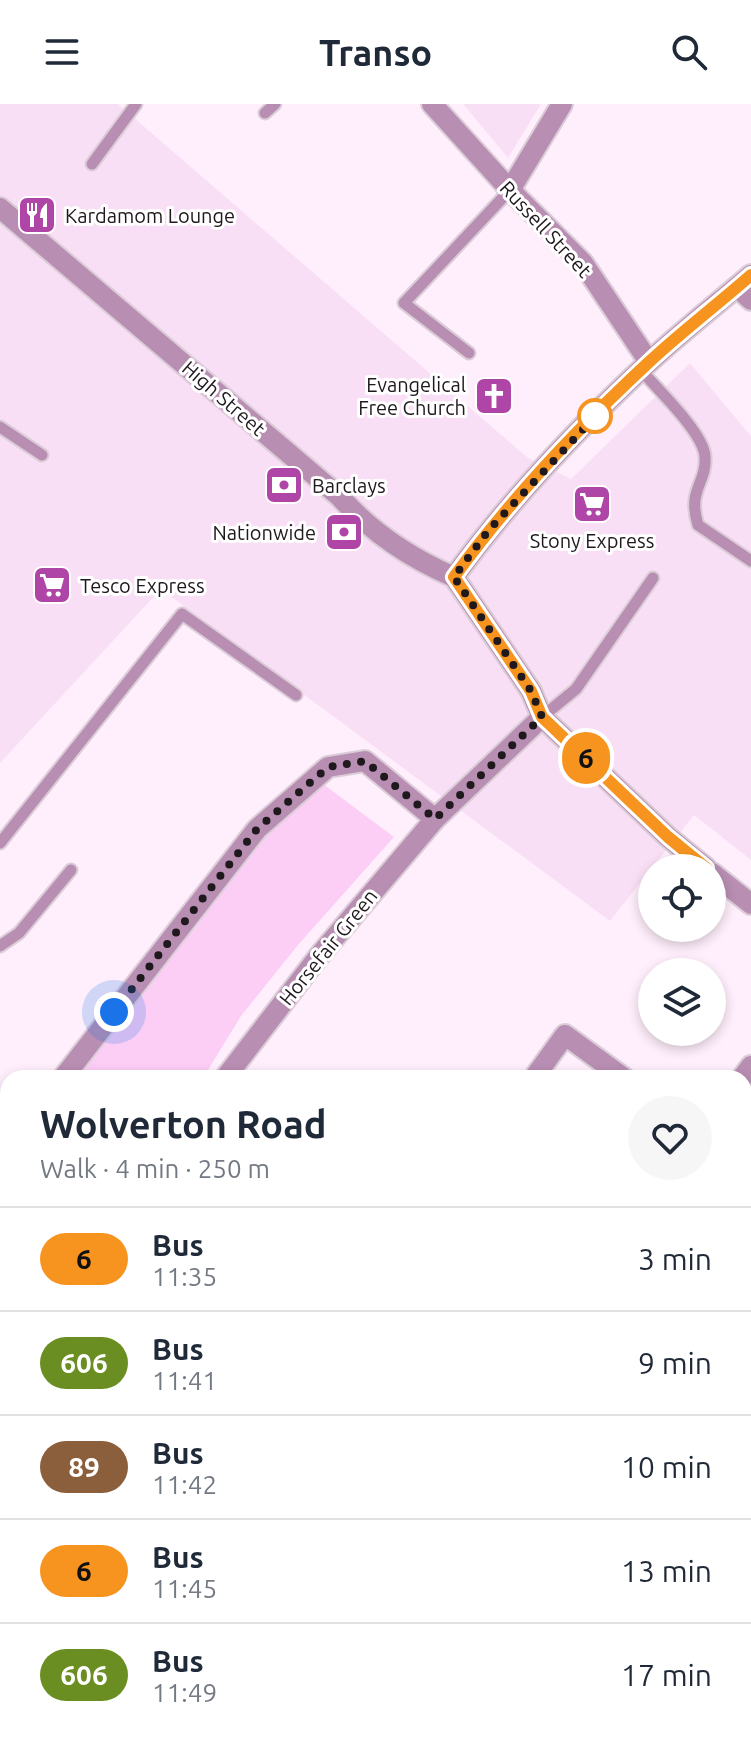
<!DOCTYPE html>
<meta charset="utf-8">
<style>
:root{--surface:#fff;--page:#f6f6f7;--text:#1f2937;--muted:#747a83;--line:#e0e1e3}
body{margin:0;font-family:Ubuntu,sans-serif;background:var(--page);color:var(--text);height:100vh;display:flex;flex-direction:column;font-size:30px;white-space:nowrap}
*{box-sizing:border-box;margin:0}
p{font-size:26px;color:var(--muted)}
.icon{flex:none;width:44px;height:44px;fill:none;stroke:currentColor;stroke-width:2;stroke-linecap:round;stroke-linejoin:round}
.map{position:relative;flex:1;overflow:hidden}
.details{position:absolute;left:0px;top:966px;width:752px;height:674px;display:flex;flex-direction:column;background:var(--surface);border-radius:24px 24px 0 0;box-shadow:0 4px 12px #0003}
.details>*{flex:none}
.badge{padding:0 16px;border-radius:26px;font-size:28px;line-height:52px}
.tools{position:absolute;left:638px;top:750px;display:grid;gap:16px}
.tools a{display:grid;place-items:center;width:88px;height:88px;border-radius:50%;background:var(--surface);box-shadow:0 4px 12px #0003;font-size:40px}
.you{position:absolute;width:40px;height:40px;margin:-20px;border:6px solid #fff;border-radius:50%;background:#1a73e8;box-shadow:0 0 0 12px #1a73e833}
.map>.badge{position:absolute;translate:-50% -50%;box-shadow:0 0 0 4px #fff}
.round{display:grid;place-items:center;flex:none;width:84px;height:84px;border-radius:42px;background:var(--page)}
.overview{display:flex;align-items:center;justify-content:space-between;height:136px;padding:0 40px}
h1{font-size:38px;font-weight:700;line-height:60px}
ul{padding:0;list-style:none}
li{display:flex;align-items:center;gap:24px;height:104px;padding:0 40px;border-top:2px solid var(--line)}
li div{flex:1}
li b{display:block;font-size:30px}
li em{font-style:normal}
li .badge{min-width:88px;font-weight:700;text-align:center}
header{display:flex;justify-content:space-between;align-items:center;height:104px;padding:0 40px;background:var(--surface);font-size:36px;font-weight:700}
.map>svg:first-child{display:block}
</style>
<header><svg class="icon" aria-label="menu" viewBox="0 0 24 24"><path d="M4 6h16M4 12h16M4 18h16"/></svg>Transo<svg class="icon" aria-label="search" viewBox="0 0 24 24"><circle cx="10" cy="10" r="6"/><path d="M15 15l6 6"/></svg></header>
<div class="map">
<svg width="751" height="1639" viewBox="0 0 751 1639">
<rect width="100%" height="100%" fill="#ffeffc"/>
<!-- built -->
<g fill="#f9dff5">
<polygon points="0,0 118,0 528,354 571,375 690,259 751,332 751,756 694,711 610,817 161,485 0,659"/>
<polygon points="463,0 541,0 508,54"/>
</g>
<!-- green -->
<g fill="#fccdf5">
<polygon points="323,680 394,733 298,841 241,912 203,974 78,974 266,733"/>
<polygon points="744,1230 751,1235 751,1349 744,1344"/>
</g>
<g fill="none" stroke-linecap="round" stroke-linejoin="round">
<defs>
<g id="service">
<polyline points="265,9 275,0"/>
<polyline points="92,60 136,0"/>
<polyline points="469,249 404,199 510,86"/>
<path d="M 641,266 C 657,285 703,328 705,352 C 707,380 687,385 698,421 L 751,457"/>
<polyline points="0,323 42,351"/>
<polyline points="542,613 576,585 653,474"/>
<polyline points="0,739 182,510 296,591"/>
<polyline points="0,842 19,829 71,766"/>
</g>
<g id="minor">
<polyline points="432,0 510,86 583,159 649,258"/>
<polyline points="510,86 562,0"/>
<path d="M 0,104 L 340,393 C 372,429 410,454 454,473"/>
<polyline points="737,183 751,196"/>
<polyline points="536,971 565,931 624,974"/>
<polyline points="63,974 257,725 328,663 365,657 435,715"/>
<polyline points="742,974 751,962"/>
<polyline points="0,1074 8,1061"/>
<polyline points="0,1115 8,1125"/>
<polyline points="744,1511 751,1502"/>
<polyline points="0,1615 8,1585"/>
<polyline points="642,1639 647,1632"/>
</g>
<g id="tertiary">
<path d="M 706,764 L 668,733 L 542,613 L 531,587 L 454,473 C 510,396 578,324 648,259 C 681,228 717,200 751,171"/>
<polyline points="712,769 751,800"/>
<polyline points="225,974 319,852 435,715 542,613"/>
<polyline points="366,1632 370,1639"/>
</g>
</defs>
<!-- service casing -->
<use href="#service" stroke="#dbcdd8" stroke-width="15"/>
<!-- minor casing -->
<use href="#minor" stroke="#dbcdd8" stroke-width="24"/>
<!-- tertiary casing -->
<use href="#tertiary" stroke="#dbcdd8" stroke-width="24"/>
<!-- service -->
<use href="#service" stroke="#b88eb2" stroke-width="11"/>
<!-- minor -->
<use href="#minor" stroke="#b88eb2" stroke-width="20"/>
<!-- tertiary -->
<use href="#tertiary" stroke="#b88eb2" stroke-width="20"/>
</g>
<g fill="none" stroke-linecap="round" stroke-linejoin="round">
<defs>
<path id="line" d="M 706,764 L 668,733 L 542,613 L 531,587 L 454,473 C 510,396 578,324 648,259 C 681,228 717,201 751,171"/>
</defs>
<!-- line casing -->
<use href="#line" stroke="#fff" stroke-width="18"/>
<!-- line -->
<use href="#line" stroke="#f6941f" stroke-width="12"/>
<!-- walk -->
<polyline stroke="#1f191e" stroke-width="8" stroke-dasharray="0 14.4" points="114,908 257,725 328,663 365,657 435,715 542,613 531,587 454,473 488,427 602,305 595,312"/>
</g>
<!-- icons -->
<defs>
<symbol id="restaurant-square" viewBox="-11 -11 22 22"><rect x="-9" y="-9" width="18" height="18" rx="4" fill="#af45a6" stroke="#fff"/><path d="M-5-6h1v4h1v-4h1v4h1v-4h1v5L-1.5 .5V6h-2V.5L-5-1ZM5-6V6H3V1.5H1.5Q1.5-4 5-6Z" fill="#fff"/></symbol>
<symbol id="church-square" viewBox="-11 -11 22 22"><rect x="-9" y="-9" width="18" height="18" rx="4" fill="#af45a6" stroke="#fff"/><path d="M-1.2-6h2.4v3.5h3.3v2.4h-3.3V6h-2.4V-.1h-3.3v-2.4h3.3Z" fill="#fff"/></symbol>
<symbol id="bank-square" viewBox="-11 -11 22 22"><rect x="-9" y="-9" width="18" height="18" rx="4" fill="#af45a6" stroke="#fff"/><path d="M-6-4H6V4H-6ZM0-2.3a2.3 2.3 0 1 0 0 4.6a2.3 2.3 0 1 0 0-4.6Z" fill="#fff"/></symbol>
<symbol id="supermarket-square" viewBox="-11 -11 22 22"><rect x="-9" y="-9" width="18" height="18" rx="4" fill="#af45a6" stroke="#fff"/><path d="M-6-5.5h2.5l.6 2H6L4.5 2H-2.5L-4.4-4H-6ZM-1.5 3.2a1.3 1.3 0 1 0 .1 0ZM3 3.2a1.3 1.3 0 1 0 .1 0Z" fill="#fff"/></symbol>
</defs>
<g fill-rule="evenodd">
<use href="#restaurant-square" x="15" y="89" width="44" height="44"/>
<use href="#church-square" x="472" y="270" width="44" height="44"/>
<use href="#bank-square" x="262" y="359" width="44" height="44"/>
<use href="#supermarket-square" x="570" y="378" width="44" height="44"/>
<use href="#bank-square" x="322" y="406" width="44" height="44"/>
<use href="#supermarket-square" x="30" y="459" width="44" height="44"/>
</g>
<!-- markers -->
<circle fill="#fff" stroke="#f6941f" stroke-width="4" cx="595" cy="312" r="16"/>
<g text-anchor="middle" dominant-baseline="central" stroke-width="6" stroke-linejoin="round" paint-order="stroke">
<!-- poi labels -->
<g font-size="20" fill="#1f191e" stroke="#fff" text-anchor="start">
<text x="65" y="111">Kardamom Lounge</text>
<text x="466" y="280" text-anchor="end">Evangelical<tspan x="466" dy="23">Free Church</tspan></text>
<text x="312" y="381">Barclays</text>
<text x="316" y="428" text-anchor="end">Nationwide</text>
<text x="592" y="436" text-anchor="middle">Stony Express</text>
<text x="80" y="481">Tesco Express</text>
</g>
<!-- street labels -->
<g font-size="20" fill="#1f191e" stroke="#fff">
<text transform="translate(546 125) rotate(47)">Russell Street</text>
<text transform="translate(224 294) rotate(41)">High Street</text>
<text transform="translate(328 843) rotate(-51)">Horsefair Green</text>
</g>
</g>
</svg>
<div class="tools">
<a><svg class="icon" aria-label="locate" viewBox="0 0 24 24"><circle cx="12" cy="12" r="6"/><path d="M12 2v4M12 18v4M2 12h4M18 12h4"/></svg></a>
<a><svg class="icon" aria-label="layers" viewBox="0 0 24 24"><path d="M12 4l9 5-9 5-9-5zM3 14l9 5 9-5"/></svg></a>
</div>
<div class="you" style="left:114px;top:908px"></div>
<b class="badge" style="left:586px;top:654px;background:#f6941f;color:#111">6</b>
<section class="details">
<div class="overview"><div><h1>Wolverton Road</h1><p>Walk · 4 min · 250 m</p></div><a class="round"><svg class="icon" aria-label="heart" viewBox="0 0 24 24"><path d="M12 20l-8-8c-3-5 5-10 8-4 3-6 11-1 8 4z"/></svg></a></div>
<ul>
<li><span class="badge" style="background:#f6941f;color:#111">6</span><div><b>Bus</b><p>11:35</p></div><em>3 min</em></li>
<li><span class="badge" style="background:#6b8e23;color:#fff">606</span><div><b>Bus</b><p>11:41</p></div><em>9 min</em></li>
<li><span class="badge" style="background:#8b5e3c;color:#fff">89</span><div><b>Bus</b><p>11:42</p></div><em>10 min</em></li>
<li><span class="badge" style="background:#f6941f;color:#111">6</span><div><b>Bus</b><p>11:45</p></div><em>13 min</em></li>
<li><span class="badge" style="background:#6b8e23;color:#fff">606</span><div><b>Bus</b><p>11:49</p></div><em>17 min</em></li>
</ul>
</section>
</div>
